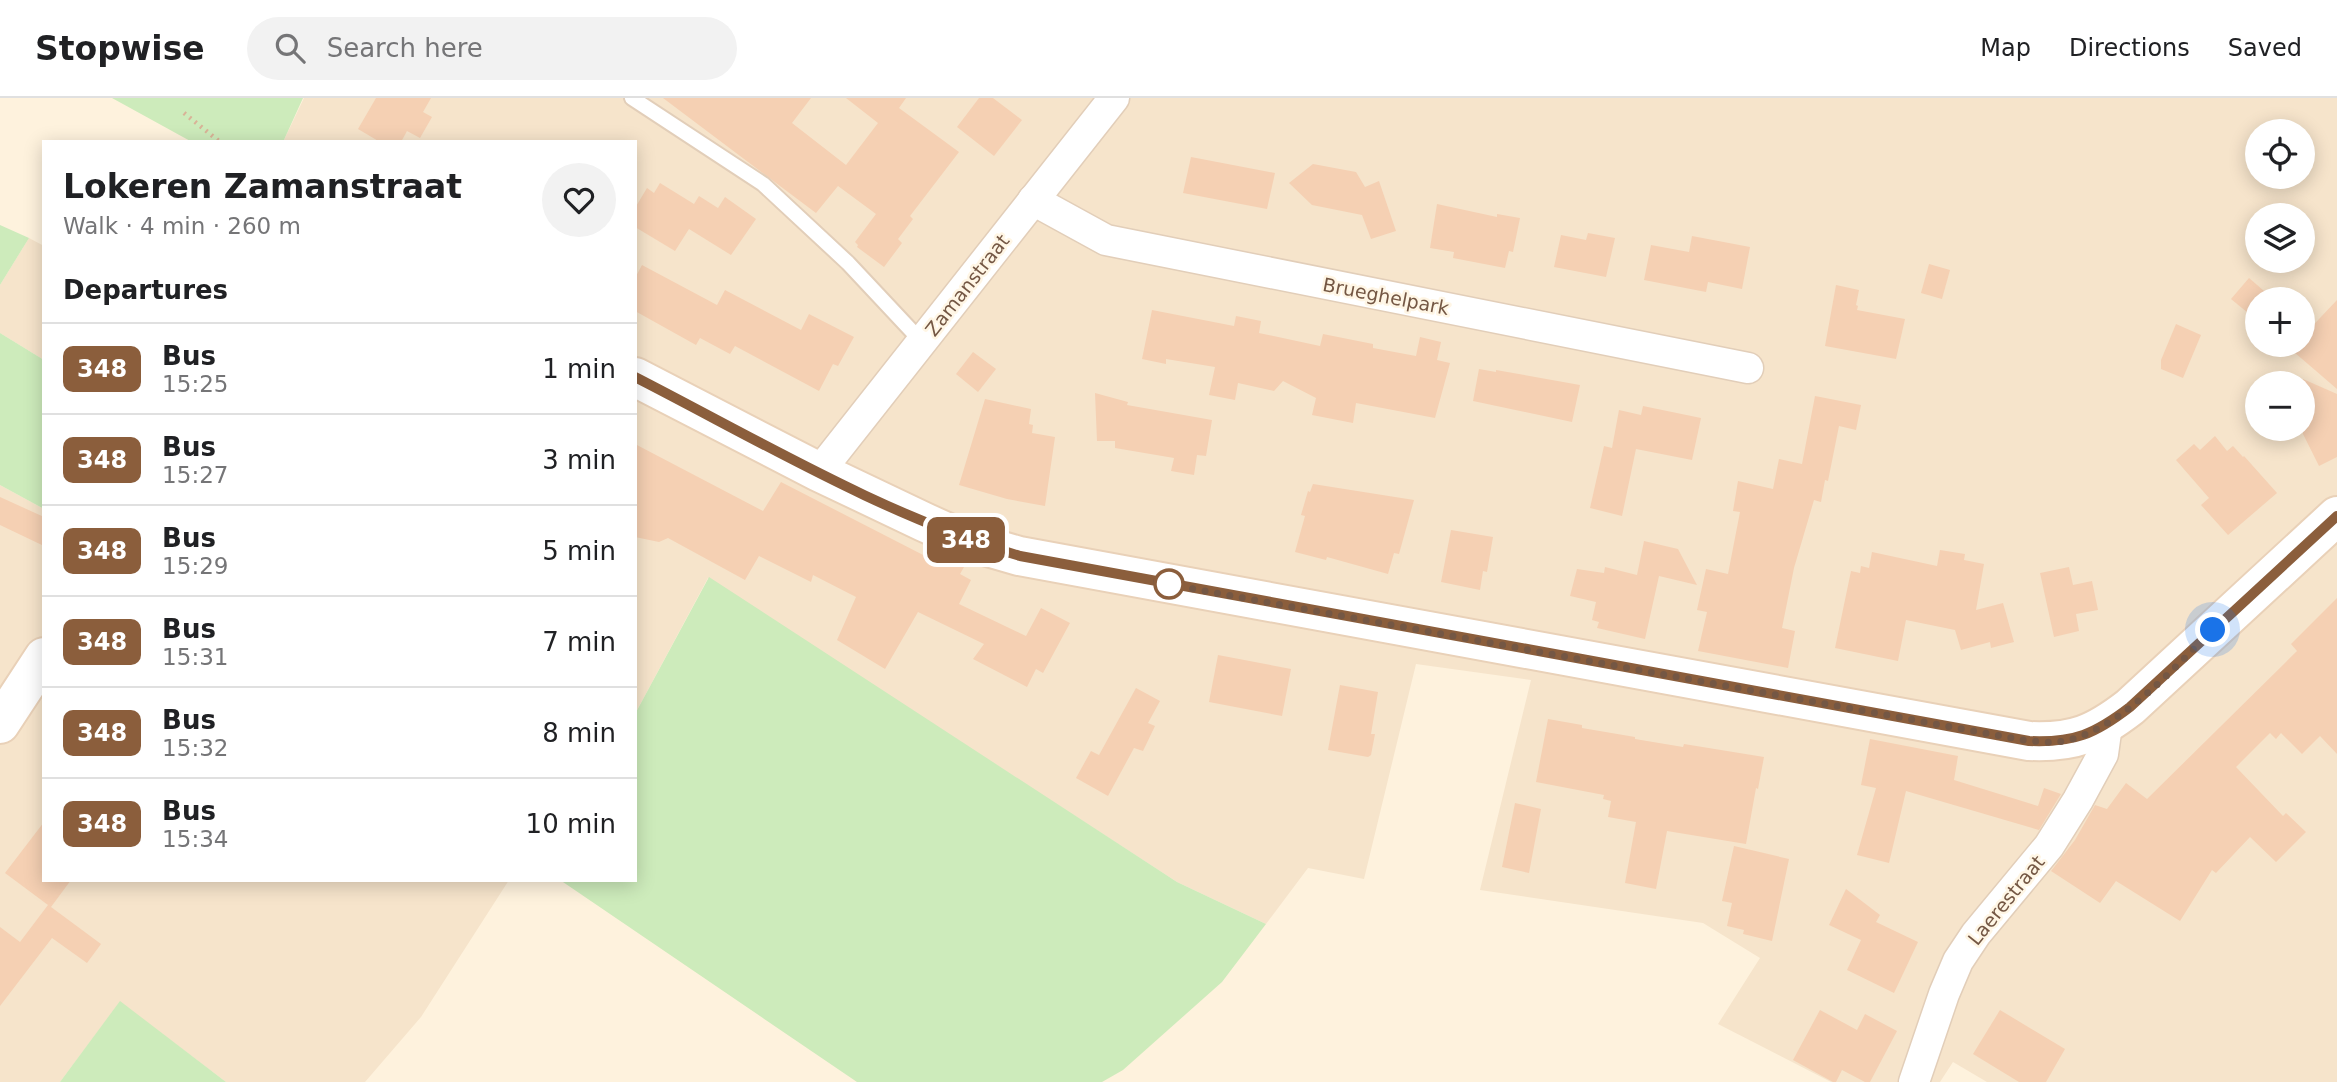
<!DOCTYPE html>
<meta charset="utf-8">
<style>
:root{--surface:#fff;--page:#f2f2f2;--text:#202124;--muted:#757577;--line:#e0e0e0}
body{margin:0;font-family:"DejaVu Sans",sans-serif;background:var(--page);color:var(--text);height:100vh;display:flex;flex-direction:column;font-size:26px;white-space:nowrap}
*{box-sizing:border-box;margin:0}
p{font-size:23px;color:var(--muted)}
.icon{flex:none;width:38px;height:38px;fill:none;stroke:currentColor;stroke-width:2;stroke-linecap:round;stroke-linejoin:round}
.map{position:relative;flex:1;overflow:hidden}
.side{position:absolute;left:42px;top:42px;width:595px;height:742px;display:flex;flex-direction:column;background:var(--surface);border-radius:0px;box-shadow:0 4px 18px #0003}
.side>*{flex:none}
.badge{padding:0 14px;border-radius:10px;font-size:24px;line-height:46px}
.buttons{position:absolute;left:2245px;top:21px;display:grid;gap:14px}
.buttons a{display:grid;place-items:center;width:70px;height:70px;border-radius:50%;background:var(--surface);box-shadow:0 4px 18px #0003;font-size:35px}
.you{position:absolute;width:35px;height:35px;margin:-18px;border:5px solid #fff;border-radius:50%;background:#1a73e8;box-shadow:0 0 0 10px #1a73e833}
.map>.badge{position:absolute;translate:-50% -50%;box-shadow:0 0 0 4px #fff}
h2{padding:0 21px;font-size:26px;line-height:63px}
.round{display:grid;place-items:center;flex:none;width:74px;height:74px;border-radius:37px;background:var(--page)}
.headline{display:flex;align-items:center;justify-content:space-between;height:119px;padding:0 21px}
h1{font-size:33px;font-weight:700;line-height:52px}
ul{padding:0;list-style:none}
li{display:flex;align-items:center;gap:21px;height:91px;padding:0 21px;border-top:2px solid var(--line)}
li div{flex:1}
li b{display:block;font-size:26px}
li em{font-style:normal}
li .badge{min-width:77px;font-weight:700;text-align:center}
header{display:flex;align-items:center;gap:42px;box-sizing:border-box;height:98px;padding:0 35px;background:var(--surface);border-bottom:2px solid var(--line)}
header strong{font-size:33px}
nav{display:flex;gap:38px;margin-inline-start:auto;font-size:24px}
.search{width:490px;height:63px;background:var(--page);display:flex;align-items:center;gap:18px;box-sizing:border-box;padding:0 24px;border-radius:38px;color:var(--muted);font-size:26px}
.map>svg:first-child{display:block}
</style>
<header>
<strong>Stopwise</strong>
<div class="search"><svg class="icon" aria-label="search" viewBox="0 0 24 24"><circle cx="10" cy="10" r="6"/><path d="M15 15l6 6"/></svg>Search here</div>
<nav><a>Map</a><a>Directions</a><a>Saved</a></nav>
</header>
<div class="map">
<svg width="2337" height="984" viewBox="0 0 2337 984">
<rect width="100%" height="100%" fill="#fef2dd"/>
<!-- residential -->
<g fill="#f6e4cb" fill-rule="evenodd">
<path d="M 304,0 L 2337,0 L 2337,984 L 1987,984 L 1953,964 L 1940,984 L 1831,984 L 1718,926 L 1760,860 L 1703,825 L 1480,792 L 1531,582 L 1416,566 L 1364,781 L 1308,770 L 1266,826 L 1177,784 L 708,480 L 635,616 L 635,44 L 283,44 ZM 2258,33 L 2303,33 L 2303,79 L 2258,79 ZM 2258,117 L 2303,117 L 2303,163 L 2258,163 ZM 2258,201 L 2303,201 L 2303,247 L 2258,247 ZM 2258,285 L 2303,285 L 2303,331 L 2258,331 Z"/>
<polygon points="29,140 44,148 44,262 0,235 0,187"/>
<polygon points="0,387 44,411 44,782 509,782 421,919 365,984 226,984 120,904 60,984 0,984"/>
</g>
<!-- green -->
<g fill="#cdebbb">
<polygon points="112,0 303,0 283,44 192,44"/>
<polygon points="0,127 29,140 0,187"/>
<polygon points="0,235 44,262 44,411 0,387"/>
<polygon points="709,479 1177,784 1266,826 1222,884 1123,972 1102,984 857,984 560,782 635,782 635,616"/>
<polygon points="120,903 226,984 60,984"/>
</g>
<!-- building -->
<g fill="#f5d0b3">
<polygon points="376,0 431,0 423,14 432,19 420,40 407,33 401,44 380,44 358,31"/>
<polygon points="663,0 811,0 792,25 846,67 878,25 846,0 906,0 899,10 959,54 910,118 913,121 898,141 902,145 884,169 857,149 858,147 855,144 876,116 838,88 816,115"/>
<polygon points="979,0 993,0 1022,22 994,58 957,29"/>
<polygon points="1191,59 1275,75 1267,111 1183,95"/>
<polygon points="1313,66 1356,74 1365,89 1379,83 1396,133 1371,141 1362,117 1312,107 1289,85"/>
<polygon points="660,85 694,106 699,98 718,110 725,99 756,121 731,157 689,131 675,153 635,129 635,110 647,90 654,95"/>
<polygon points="1437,106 1497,119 1497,116 1520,120 1513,154 1509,153 1505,170 1453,160 1454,154 1430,150"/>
<polygon points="1588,135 1615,140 1606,179 1554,169 1561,137 1586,142"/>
<polygon points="1692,138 1750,149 1742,191 1708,184 1706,194 1644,182 1651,147 1689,154"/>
<polygon points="1929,166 1950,172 1942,201 1921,195"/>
<polygon points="642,167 717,207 725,192 801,232 809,216 854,239 838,268 833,266 819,293 735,248 730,256 700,240 696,247 635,213 635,180"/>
<polygon points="2249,180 2271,199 2269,201 2258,201 2258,214 2253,219 2231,201"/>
<polygon points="1836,187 1859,192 1856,207 1858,208 1857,212 1905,221 1896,261 1825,248"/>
<polygon points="2337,202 2337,291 2294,254 2296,247 2303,247 2303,238"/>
<polygon points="1152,212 1234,228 1236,218 1261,223 1259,235 1320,248 1323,236 1373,246 1373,250 1416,258 1420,239 1441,244 1437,262 1450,265 1435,320 1356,305 1353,325 1312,317 1316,300 1283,283 1274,293 1238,285 1235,302 1209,297 1215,269 1166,261 1166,266 1142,261"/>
<polygon points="2176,226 2201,237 2183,280 2161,271 2161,262"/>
<polygon points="973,254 996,271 978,294 956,276"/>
<polygon points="1479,271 1496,274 1496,272 1580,287 1572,324 1473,303"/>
<polygon points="2303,281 2337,296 2337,359 2319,368 2303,336"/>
<polygon points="1095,295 1128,304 1127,307 1212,322 1206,358 1197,357 1194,377 1171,373 1174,360 1115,350 1115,343 1097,343"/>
<polygon points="1815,298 1861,307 1856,332 1839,328 1828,383 1825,382 1821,404 1814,402 1794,470 1782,530 1795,533 1788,570 1698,553 1707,514 1697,512 1706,471 1728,476 1740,414 1733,413 1738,383 1773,391 1779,361 1802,366"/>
<polygon points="985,301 1031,311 1029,326 1033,327 1032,335 1055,339 1045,408 1007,401 959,387"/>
<polygon points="1643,308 1701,320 1692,362 1636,351 1622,418 1590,410 1604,348 1612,350 1619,312 1641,317"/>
<polygon points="2215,338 2227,353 2233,348 2243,359 2244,358 2277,395 2228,437 2201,407 2209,400 2176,362 2194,346 2200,352"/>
<polygon points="635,346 763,413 781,384 929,460 931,457 964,469 960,476 971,482 959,506 1026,538 1041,510 1070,525 1043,575 1036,571 1027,589 973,561 984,546 918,514 885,571 837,542 856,499 813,477 811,484 759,458 745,482 668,440 659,444 635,439"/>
<polygon points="1313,386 1414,402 1399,456 1394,455 1388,476 1327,459 1326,462 1295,454 1305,418 1301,417 1308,393 1310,394"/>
<polygon points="0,399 44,419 44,448 0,427"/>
<polygon points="1451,432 1493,439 1487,474 1483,473 1480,492 1441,484"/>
<polygon points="1644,443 1678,451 1697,487 1659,478 1645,541 1597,530 1599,524 1592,522 1596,504 1570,498 1577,471 1604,475 1605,469 1637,477"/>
<polygon points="1940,452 1965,456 1964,462 1984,466 1976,512 2003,505 2014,544 1991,550 1990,544 1961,552 1955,532 1906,522 1898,563 1835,550 1851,473 1860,475 1861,468 1869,470 1872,454 1937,468"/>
<polygon points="2069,469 2073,487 2092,483 2098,512 2076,516 2079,533 2054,539 2040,475"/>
<polygon points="2337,500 2337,656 2320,638 2302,656 2281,635 2276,641 2270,635 2236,669 2283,718 2286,715 2306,734 2276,764 2250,739 2216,775 2212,772 2180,823 2116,783 2100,805 2051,773 2075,742 2095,707 2107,711 2126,685 2147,701 2297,553 2291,546"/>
<polygon points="1218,557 1291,571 1282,618 1209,604"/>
<polygon points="1340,587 1378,594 1371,636 1375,636 1371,657 1368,659 1328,652"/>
<polygon points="1136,590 1160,603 1148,625 1155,628 1143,653 1134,650 1108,698 1076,680 1091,653 1099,657"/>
<polygon points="1548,621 1582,627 1582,630 1635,639 1635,641 1683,649 1684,646 1764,659 1758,691 1756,690 1746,746 1667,733 1656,791 1625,785 1636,724 1608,719 1611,703 1603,701 1604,697 1536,684"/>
<polygon points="1870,641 1958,658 1954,682 2038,708 2044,690 2061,696 2039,732 1906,693 1889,765 1857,757 1876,690 1861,687"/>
<polygon points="1515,705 1541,711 1529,775 1502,769"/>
<polygon points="44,724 44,782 71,782 51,809 101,846 87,865 52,840 0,908 0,829 20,844 48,807 5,775"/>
<polygon points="1734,748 1789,761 1772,843 1743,836 1744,832 1727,828 1732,805 1722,803"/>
<polygon points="1846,791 1880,817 1876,824 1918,844 1894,895 1847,872 1861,842 1829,827"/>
<polygon points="1820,912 1857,932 1865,916 1897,933 1870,984 1865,984 1842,972 1836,984 1833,984 1793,962"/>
<polygon points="2000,912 2065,951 2046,984 2019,984 1973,956"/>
</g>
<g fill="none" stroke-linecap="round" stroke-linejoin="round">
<defs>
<polyline id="lane" points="632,0 763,86 848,165 922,244"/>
<g id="street">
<polyline points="1033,102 1106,142 1748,270"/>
<polyline points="819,374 1114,0"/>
<polyline points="1914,984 1944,896 1958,863 1976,836 2049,748 2078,702 2103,656 2107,627"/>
</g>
<g id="secondary">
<path d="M 635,279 L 819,374 L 924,424 L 964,442 L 1019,458 L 2029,643 C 2074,645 2095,636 2130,609 L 2337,418"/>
<polyline points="0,626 44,559"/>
</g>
</defs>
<!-- lane casing -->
<use href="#lane" stroke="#e2ceb9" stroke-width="18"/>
<!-- street casing -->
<use href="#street" stroke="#e2ceb9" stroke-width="33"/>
<!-- secondary casing -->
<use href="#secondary" stroke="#e9d1b8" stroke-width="42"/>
<!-- path -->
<polyline stroke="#d9b397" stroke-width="4.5" stroke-dasharray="2 5" stroke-linecap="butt" points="184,15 220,44"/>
<!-- lane -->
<use href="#lane" stroke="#fff" stroke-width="14"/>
<!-- street -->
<use href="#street" stroke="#fff" stroke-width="30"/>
<!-- secondary -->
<use href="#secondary" stroke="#fff" stroke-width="38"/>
</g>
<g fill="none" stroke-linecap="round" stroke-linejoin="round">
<defs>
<path id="line" d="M 635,279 C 760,343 885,418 1020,458 L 2029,643 C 2074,645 2095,636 2130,609 L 2337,418"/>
</defs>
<!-- line casing -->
<use href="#line" stroke="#fff" stroke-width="16"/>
<!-- line -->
<use href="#line" stroke="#8b5e3c" stroke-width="10"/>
<!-- walk -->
<path stroke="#745744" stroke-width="7" stroke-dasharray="0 12.6" d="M 1169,486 L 1156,484 L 2029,643 C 2038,643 2047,645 2056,644 C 2114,639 2173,570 2213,532"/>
</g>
<!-- markers -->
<circle fill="#fff" stroke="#8b5e3c" stroke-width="3.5" cx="1169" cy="486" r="14"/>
<g text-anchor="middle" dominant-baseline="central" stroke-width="5" stroke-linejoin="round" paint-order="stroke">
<!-- street labels -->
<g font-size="19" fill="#745744" stroke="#fff6e5">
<text transform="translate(967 187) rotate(-52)">Zamanstraat</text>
<text transform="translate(1386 198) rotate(11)">Brueghelpark</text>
<text transform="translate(2006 802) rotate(-51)">Laerestraat</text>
</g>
</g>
</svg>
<div class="buttons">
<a><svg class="icon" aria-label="locate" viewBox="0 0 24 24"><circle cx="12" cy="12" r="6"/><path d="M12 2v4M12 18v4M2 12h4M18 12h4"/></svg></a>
<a><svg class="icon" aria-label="layers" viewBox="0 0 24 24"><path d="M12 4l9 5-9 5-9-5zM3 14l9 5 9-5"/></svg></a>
<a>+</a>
<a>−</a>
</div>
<div class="you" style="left:2213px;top:532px"></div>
<b class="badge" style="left:966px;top:442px;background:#8b5e3c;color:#fff">348</b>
<section class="side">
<div class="headline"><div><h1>Lokeren Zamanstraat</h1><p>Walk · 4 min · 260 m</p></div><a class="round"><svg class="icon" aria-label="heart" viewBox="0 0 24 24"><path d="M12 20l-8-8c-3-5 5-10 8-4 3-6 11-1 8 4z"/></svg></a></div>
<h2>Departures</h2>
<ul>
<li><span class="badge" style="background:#8b5e3c;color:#fff">348</span><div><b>Bus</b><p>15:25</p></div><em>1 min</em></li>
<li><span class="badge" style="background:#8b5e3c;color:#fff">348</span><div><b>Bus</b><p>15:27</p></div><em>3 min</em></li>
<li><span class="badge" style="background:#8b5e3c;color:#fff">348</span><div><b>Bus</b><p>15:29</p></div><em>5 min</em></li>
<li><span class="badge" style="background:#8b5e3c;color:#fff">348</span><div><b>Bus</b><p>15:31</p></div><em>7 min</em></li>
<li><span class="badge" style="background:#8b5e3c;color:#fff">348</span><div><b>Bus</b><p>15:32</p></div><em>8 min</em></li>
<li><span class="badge" style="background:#8b5e3c;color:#fff">348</span><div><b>Bus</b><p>15:34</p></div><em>10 min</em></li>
</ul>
</section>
</div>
